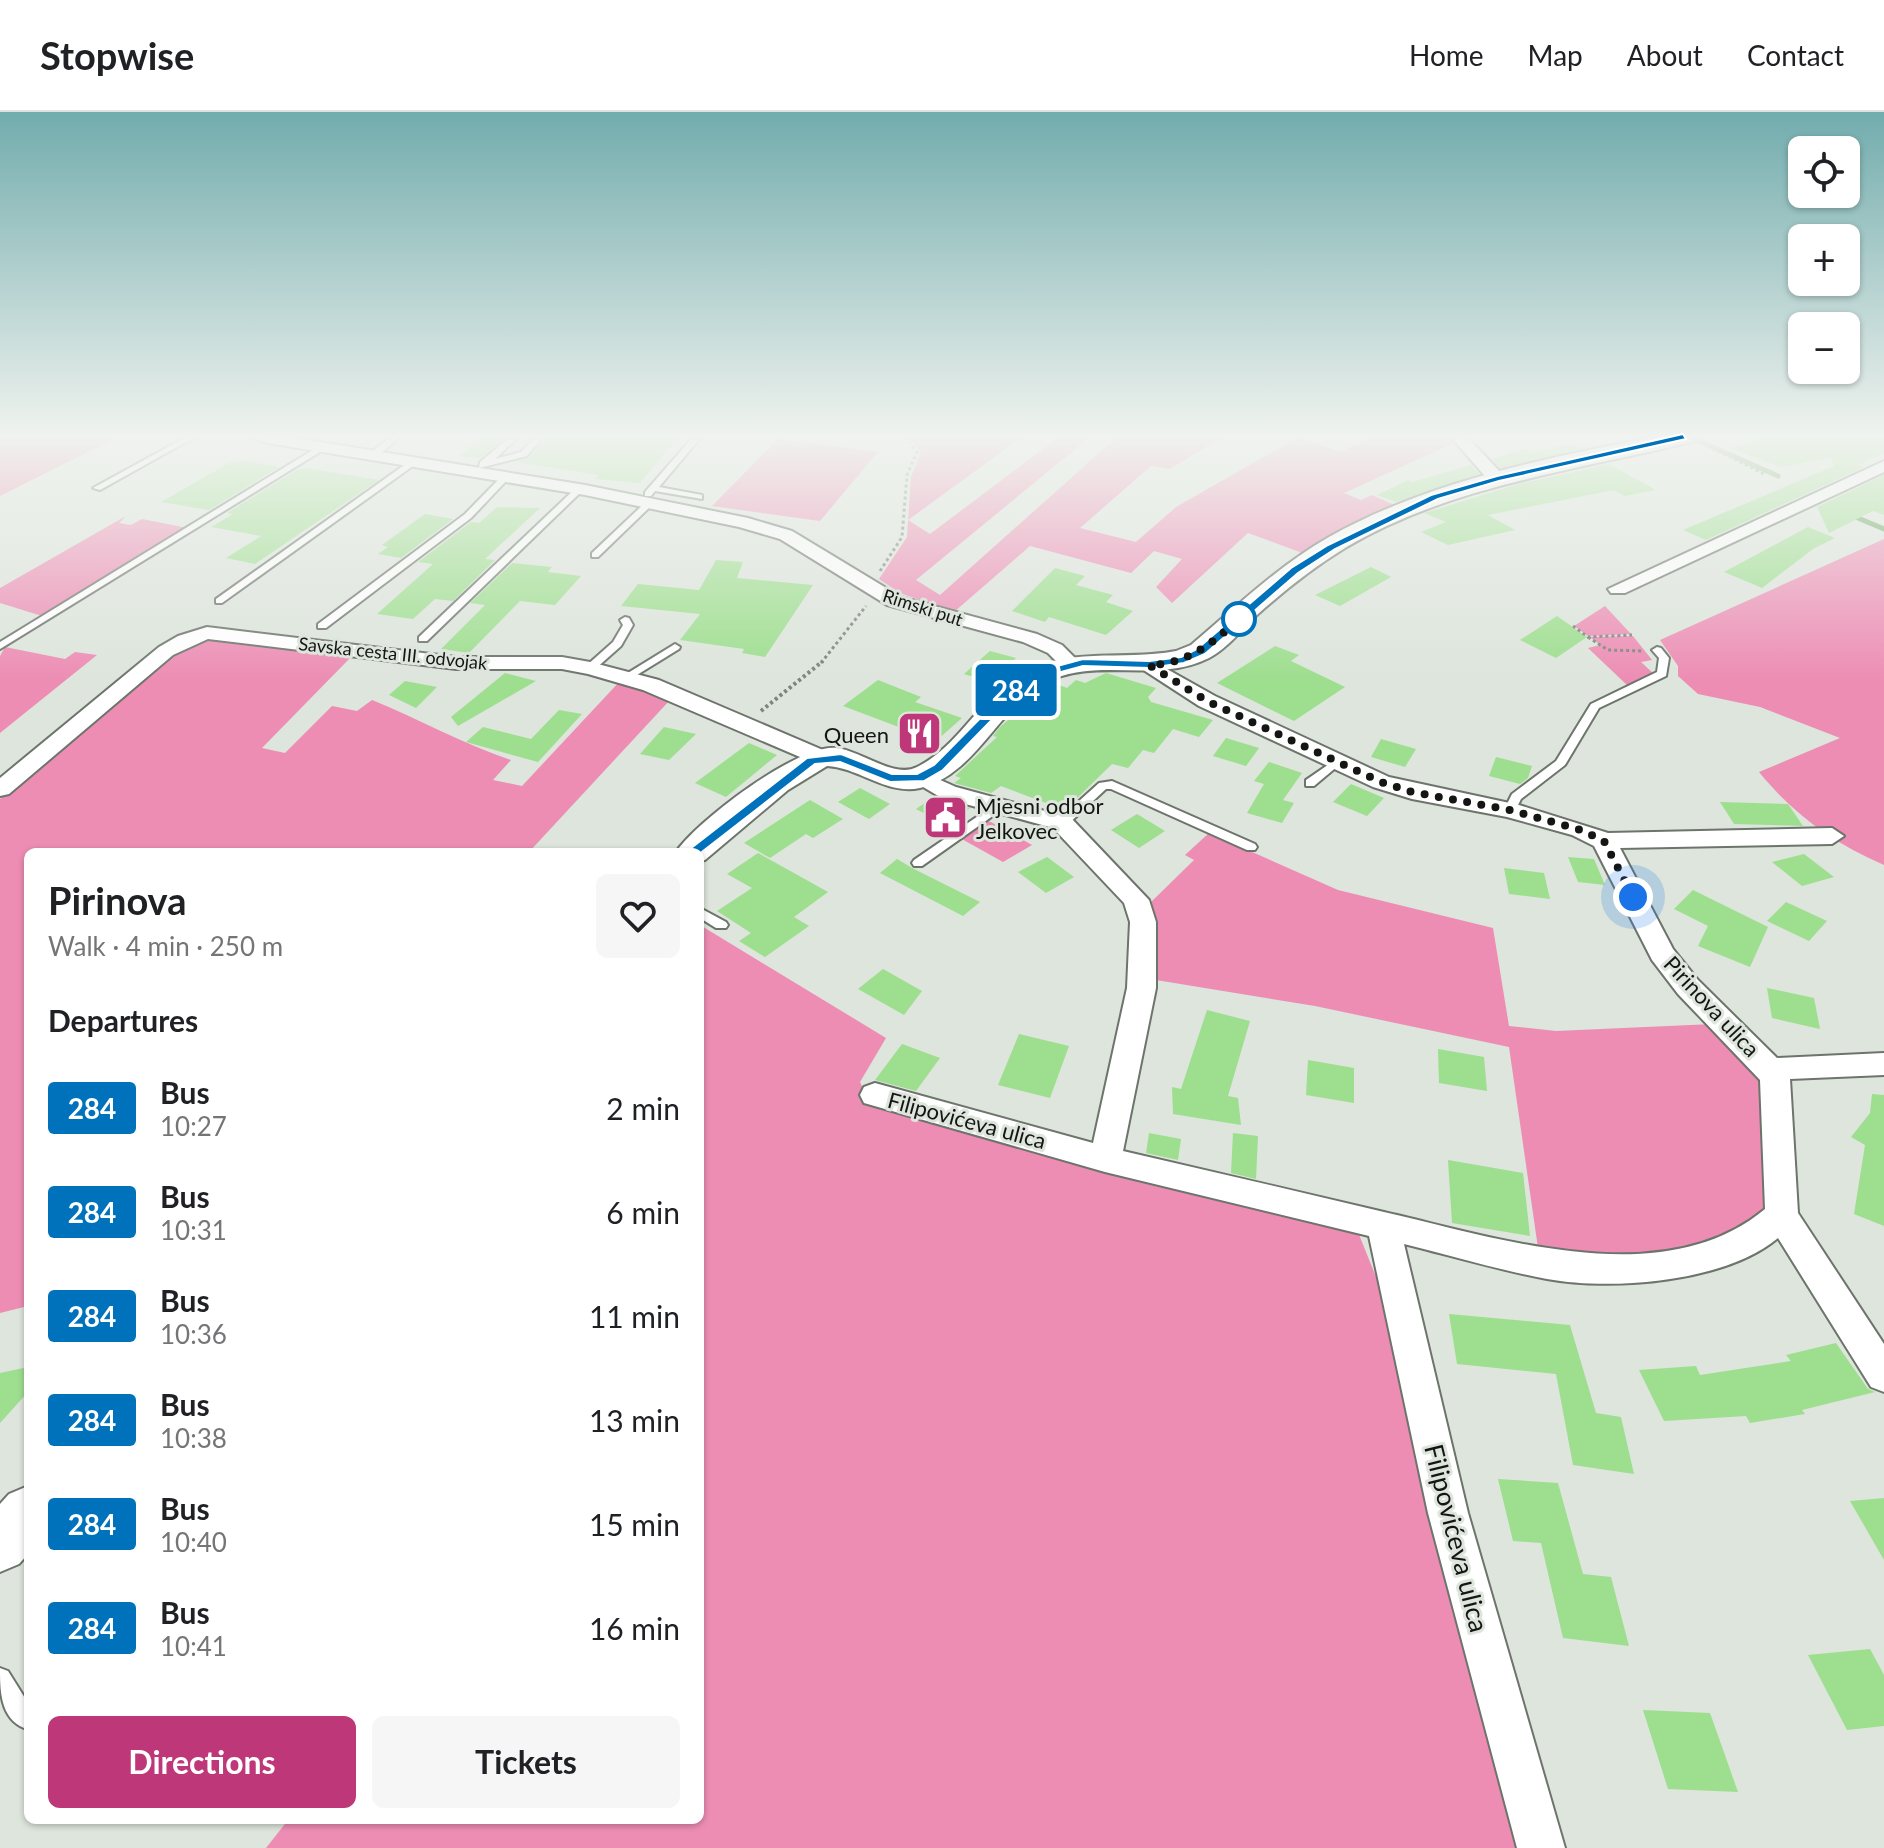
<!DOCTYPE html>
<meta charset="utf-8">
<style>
:root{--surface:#fff;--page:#f6f6f6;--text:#202124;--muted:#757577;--line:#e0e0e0;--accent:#be3879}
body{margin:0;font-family:Lato,sans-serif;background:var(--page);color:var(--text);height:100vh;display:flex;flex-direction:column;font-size:30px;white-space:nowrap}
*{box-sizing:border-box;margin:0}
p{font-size:26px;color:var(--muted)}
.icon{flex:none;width:44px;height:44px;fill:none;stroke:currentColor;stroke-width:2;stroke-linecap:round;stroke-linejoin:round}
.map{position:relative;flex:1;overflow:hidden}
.panel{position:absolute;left:24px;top:736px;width:680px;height:976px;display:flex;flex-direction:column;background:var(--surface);border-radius:12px;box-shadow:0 2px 6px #0004}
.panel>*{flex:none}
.badge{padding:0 16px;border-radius:6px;font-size:28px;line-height:52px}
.controls{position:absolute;left:1788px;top:24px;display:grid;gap:16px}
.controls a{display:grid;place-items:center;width:72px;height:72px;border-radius:12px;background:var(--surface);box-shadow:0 2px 6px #0004;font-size:40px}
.you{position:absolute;width:40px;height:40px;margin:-20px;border:6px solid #fff;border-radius:50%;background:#1a73e8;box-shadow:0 0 0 12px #1a73e833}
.map>.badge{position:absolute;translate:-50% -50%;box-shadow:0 0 0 4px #fff}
h2{padding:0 24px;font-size:30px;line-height:72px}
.round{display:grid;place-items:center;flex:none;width:84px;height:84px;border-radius:12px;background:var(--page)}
.head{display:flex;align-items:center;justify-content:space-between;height:136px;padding:0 24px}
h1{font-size:38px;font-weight:700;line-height:60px}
.button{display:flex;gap:16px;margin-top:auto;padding:16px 24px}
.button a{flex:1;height:92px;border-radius:12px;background:var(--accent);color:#fff;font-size:32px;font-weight:700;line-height:92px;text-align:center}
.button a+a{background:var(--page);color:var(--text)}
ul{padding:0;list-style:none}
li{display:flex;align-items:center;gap:24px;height:104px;padding:0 24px}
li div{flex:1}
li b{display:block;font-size:30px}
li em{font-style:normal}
li .badge{min-width:88px;font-weight:700;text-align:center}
header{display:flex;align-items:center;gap:48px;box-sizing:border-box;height:112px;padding:0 40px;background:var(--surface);border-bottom:2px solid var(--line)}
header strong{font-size:38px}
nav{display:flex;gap:44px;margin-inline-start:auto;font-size:28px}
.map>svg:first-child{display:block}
</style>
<header>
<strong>Stopwise</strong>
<nav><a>Home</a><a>Map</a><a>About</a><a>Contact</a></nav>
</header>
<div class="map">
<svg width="1884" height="1736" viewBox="0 0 1884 1736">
<rect width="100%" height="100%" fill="#dde5dc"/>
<!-- green -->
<g fill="#ed8db4">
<polygon points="0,325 118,325 0,384"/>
<polygon points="909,325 1022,325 908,408 930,422 1059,325 1090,325 916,468 940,483 1117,325 1222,325 1170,357 1151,354 1080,416 1136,430 1176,395 1299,325 1340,340 1372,325 1450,325 1454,331 1344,381 1361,388 1372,383 1397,394 1305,442 1248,421 1172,491 1156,475 1182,447 1154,439 1131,461 1030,434 954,500 900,481 879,467 907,425 911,365 921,340"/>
<polygon points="778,327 878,340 820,409 712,394"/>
<polygon points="126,404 119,411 131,413 142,407 187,416 42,504 0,491 0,476"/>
<path d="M 1884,427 L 1884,753 C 1834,731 1794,703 1759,660 L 1840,626 L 1760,595 L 1698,582 L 1678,564 L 1678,554 L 1660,528 Z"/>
<polygon points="1605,494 1631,522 1588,524 1574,514"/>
<polygon points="1633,524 1652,548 1641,550 1654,562 1627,573 1588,536 1600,533 1590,525"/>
<path d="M 210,526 L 353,543 L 262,636 L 285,641 L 332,594 L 357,599 L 372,588 C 419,607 463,632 511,648 L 493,668 L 522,674 L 621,568 L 670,588 L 529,740 L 28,740 L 28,1194 L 0,1201 L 0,687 L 166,546 Z"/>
<polygon points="5,535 65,547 75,540 97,543 0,621 0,544"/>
<polygon points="985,709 991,710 1032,733 1003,750 960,726"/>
<path d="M 1209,721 L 1338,778 L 1493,816 L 1509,914 L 1556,919 L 1713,912 L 1763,969 L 1767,1094 C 1744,1124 1663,1147 1624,1147 C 1596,1146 1566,1140 1538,1136 L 1509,935 L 1315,894 L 1156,868 L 1150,791 L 1194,748 L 1185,743 Z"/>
<polygon points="700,813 886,926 860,970 868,987 1356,1115 1378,1170 1405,1297 1414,1299 1526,1736 266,1736 288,1708 700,1708"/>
</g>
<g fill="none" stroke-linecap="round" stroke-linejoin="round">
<!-- stream -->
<g stroke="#62a055" stroke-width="5">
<polyline points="1697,328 1778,364"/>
<polyline points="1851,403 1884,417"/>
</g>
</g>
<!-- building -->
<g fill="#9ede8f">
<polygon points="482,325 506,325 480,346 459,344"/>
<polygon points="546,325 678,325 640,371 595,367 598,363 516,350 529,346"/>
<polygon points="1765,325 1884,325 1884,341 1858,353 1864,355 1706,428 1683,418 1834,354 1831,346 1781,355 1730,336"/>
<polygon points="1573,332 1582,337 1500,356 1492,347 1525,337 1531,340"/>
<polygon points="242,349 279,355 209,398 161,390 229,351"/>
<polygon points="1609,352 1656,378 1625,384 1614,378 1488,403 1515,418 1448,433 1421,420 1446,410 1424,401 1428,400 1515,373"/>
<polygon points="1471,353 1479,362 1396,390 1377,383 1408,368 1412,370"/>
<polygon points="306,356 379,368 255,452 226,446 261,424 211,415 233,402 227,401 297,358"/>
<polygon points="1884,363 1884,403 1873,399 1829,421 1817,395"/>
<polygon points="497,395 540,396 485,447 495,448 453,489 435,487 413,507 377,502 433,452 418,450 471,410 479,411"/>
<polygon points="425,402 453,407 401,446 378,442 388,435 382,433"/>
<polygon points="1808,415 1835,426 1813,437 1762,476 1724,460"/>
<polygon points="716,448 743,450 737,466 813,473 765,545 742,541 744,537 680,528 700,502 621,494 638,472 699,478"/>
<polygon points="512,451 552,455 548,460 581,464 555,493 520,489 469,541 441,537 485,493 470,491"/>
<polygon points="1371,455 1391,465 1340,494 1315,483"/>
<polygon points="1055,456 1085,464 1076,473 1113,483 1106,490 1133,499 1106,523 1049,505 1045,510 1012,499"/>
<polygon points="1557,504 1587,525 1556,546 1520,528"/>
<polygon points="1275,534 1299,543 1291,549 1345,575 1294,609 1217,571"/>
<polygon points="990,539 1016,546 991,570 964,562"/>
<polygon points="505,561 536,569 458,614 451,605"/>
<polygon points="1106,561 1156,576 1148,585 1151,590 1213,608 1199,625 1173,617 1154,641 1143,638 1128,656 1112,652 1069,694 1046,691 1001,674 991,681 954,671 961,666 955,664 997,625 993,624 1000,615 1043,578 1050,580 1059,573 1067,576 1076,568 1085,571"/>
<polygon points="878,568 921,585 915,590 962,606 936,629 843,594"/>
<polygon points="405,569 437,575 416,596 389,583"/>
<polygon points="559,598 582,602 538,650 466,630 483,615 531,627"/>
<polygon points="664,615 696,622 669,648 640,642"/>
<polygon points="1226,626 1259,636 1246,654 1213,644"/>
<polygon points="1381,627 1416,637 1405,655 1371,645"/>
<polygon points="749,631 777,643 726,685 695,671"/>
<polygon points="1496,645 1532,654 1528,666 1520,672 1489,664"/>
<polygon points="1269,650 1302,661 1283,688 1294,691 1282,711 1247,701 1264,672 1254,669"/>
<polygon points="1351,672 1384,686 1367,704 1333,690"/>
<polygon points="860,676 890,692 869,707 838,690"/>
<polygon points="934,685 939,688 970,696 947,713 916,697"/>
<polygon points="810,688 843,707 813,726 806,722 770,746 744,731"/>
<polygon points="1720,690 1788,692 1803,714 1734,712"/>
<polygon points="1137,702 1165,719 1139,736 1111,718"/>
<polygon points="758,741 828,780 794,805 809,814 765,845 739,829 751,821 717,799 752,776 727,762"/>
<polygon points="1804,742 1834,765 1802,774 1772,750"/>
<polygon points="1047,745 1074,765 1046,781 1018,760"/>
<polygon points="1568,745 1594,747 1605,773 1578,770"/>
<polygon points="897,747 914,757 980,790 963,804 880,761"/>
<polygon points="1504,756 1544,761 1550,787 1509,782"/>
<polygon points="1693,778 1768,815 1750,855 1698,834 1708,814 1674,797"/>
<polygon points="1786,790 1827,809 1809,829 1767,809"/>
<polygon points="883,857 922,879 904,903 858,877"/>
<polygon points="1767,876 1814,886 1820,917 1772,906"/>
<polygon points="1207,898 1250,909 1228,984 1238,986 1241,1013 1173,1002 1172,975 1181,977"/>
<polygon points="1019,922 1069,934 1050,986 998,973"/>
<polygon points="902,932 940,946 916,979 875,968"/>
<polygon points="1438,937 1484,945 1487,979 1439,971"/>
<polygon points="1308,948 1354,956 1354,991 1306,983"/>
<polygon points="1872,982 1884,983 1884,1114 1854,1102 1865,1033 1851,1025 1870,1001"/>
<polygon points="1149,1021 1181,1027 1178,1048 1146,1041"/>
<polygon points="1233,1021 1258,1024 1256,1067 1231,1061"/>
<polygon points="1448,1048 1523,1061 1530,1124 1452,1111"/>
<polygon points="1449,1202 1570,1213 1596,1301 1621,1305 1634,1362 1573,1353 1556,1262 1457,1252"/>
<polygon points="1836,1231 1868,1277 1875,1280 1802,1298 1805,1302 1750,1311 1746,1304 1664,1309 1639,1258 1696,1254 1700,1263 1791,1249 1786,1243"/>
<polygon points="28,1255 28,1280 0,1311 0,1261"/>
<polygon points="1498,1367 1558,1371 1583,1462 1611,1465 1629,1534 1563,1526 1541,1431 1513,1429"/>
<polygon points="1884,1386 1884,1448 1850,1389"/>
<polygon points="1870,1537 1884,1563 1884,1614 1847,1618 1808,1543"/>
<polygon points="1643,1598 1710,1601 1738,1680 1668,1677"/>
</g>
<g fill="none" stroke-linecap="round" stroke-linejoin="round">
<defs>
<g id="lane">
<polygon points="186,325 195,325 100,378 93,376"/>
<polygon points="391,325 400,325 375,346 369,346 369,342"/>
<polygon points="510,325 518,325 495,347 521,340 535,325 543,325 527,344 479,356 480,350"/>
<polygon points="693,325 701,325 659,375 702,383 702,387 655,379 651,384 645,384 645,380"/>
<polygon points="321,333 328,335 0,537 0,530"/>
<polygon points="410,349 417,351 222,491 216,491 216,487"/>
<polygon points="502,364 509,366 471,406 326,516 318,516 318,512 465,402"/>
<polygon points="577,375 584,377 427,529 419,529 419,525"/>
<polygon points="647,389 654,391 598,445 592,445 592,441"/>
<polygon points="625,505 629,506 633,513 621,534 594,558 586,558 586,554 613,530 623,513 620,508"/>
<polygon points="675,532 680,535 679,537 632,566 628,567 623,564"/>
<polygon points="1657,535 1661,536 1669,546 1666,564 1599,596 1565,653 1521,687 1514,701 1506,701 1504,698 1512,682 1556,649 1591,592 1657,560 1659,546 1652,538"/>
<polygon points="1335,648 1341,651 1339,653 1314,674 1306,674 1306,668"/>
<polygon points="1112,669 1255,732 1257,735 1255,738 1247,738 1111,677 1106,677 1066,714 1058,714 1056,711 1058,708 1099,671"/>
<polygon points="1000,689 1004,690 1006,693 1004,696 922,754 914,754 912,751 914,748"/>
<polygon points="700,796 726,810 728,813 726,816 716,816 700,806"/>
<path d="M 0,1556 L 8,1559 L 28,1591 L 28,1614 L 24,1616 C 0,1606 0,1578 0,1556 Z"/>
</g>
<g id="street">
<polygon points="254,325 289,325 585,373 748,406 792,419 901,485 1037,522 1062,533 1081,552 1077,556 1063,556 1048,541 1023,530 887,493 780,427 739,415 585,383 262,330"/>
<polygon points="1451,325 1467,325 1503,363 1503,371 1491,371"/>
<polygon points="1884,349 1884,360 1625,481 1611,481 1608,477"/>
<polygon points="207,515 456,545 562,545 590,550 659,568 830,641 834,646 822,653 814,651 643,578 588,562 562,557 456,557 208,527 173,543 9,682 0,684 0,666 159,535 178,524"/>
<path d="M 1149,547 L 1215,584 L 1389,665 L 1519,693 L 1608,721 L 1832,716 L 1844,724 L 1832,732 L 1620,736 L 1673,837 L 1698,868 L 1777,946 L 1884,941 L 1884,963 L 1790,967 L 1798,1101 L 1884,1232 L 1884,1280 L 1871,1275 L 1778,1126 C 1726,1170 1612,1179 1547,1167 C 1499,1158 1452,1144 1404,1132 L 1468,1401 L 1565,1736 L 1517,1736 L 1428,1401 L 1369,1124 L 1105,1060 L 864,991 L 860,983 L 864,975 L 875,971 L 1093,1031 L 1127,876 L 1130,810 L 1124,791 L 1053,716 L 940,685 L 908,666 L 920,659 L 956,675 L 1071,706 L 1149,788 L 1156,810 L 1156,876 L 1123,1039 C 1210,1059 1297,1079 1384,1100 C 1499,1126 1663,1182 1765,1097 L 1760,968 L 1678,882 L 1652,848 L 1594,734 L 1572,723 L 1507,705 L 1412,687 L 1373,675 L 1199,594 L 1142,557 L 1138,553 L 1142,549 Z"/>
</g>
<g id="secondary">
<path d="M 1653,325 L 1694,325 L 1691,330 C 1574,359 1451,373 1345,436 C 1314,455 1285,478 1258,502 C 1243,516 1227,537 1209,546 C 1156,573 1094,543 1043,572 C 996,599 975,663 920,676 C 886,683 860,656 827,654 L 788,678 L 705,748 L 700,749 L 700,740 L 676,740 C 697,709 798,632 836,636 C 860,638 894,667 917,655 C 954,637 974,597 1006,572 C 1057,531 1117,550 1176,539 L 1191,533 C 1236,495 1278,454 1329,425 C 1429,369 1543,347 1653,325 Z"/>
<polygon points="28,1374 28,1442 19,1452 0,1460 0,1392 9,1382"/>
</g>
</defs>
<!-- lane casing -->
<use href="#lane" stroke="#6d746c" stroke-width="4"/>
<!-- street casing -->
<use href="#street" stroke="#6d746c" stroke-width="4"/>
<!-- secondary casing -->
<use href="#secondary" stroke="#6d746c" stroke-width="4"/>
<!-- path-far1 -->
<g stroke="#7f847e" stroke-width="3" stroke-dasharray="3 3" stroke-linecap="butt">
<polyline points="1702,331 1766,363"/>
<polyline points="880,459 902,425 907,363 917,340 905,325"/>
<polyline points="1573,514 1588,525 1632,523"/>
<polyline points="1588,525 1608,538 1643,539"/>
<polyline points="821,551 866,494"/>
</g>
<!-- path -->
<polyline stroke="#7f847e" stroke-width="4" stroke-dasharray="3 3" stroke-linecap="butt" points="761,599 823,549"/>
<!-- lane -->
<use href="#lane" fill="#fff" fill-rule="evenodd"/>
<!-- street -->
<use href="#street" fill="#fff" fill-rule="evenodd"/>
<!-- secondary -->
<use href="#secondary" fill="#fff" fill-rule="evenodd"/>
</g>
<!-- sky -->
<linearGradient id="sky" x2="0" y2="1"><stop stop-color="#72acad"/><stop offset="0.57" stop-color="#f0f3ef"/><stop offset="1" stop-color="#f0f3ef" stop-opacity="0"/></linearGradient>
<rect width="1884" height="568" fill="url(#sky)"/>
<!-- line -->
<polygon fill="#0072bc" stroke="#fff" stroke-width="2" points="1683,322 1686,327 1499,369 1438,387 1335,437 1298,461 1205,542 1184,551 1149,556 1083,554 1043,565 1015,584 943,658 924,669 890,670 840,650 815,652 698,743 686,740 807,646 841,642 892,662 917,662 934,653 1007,579 1035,560 1083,547 1149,549 1181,545 1197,537 1291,456 1328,433 1431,383 1497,364"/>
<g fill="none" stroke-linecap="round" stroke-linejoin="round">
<!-- walk -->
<path stroke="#141613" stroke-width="8" stroke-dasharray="0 14.4" d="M 1239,507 L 1248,500 C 1216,527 1192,552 1149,553 L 1207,589 L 1381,670 L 1412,680 L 1510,698 L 1581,718 L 1604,729 L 1633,785"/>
</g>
<!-- icons -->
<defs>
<symbol id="restaurant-square" viewBox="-11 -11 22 22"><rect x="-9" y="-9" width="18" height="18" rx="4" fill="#be3879" stroke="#dde5dc"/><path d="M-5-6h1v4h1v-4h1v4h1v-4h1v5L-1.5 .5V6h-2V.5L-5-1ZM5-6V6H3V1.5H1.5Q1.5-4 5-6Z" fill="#fff"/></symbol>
<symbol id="civic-square" viewBox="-11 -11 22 22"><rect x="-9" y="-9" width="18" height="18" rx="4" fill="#be3879" stroke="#dde5dc"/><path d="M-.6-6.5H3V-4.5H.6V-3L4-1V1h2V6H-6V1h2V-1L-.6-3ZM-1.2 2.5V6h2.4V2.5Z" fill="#fff"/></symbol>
</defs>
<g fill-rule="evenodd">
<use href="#restaurant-square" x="894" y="596" width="51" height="51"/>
<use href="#civic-square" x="920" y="680" width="51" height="51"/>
</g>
<!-- markers -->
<circle fill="#fff" stroke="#0072bc" stroke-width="4" cx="1239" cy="507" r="16"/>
<g text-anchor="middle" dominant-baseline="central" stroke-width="6" stroke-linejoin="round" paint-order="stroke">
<!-- far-street labels -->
<g font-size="18" fill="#141613" stroke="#dde5dc">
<text transform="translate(923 495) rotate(18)">Rimski put</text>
<text transform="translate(393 541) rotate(6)">Savska cesta III. odvojak</text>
</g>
<!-- poi labels -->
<g font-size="22" fill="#141613" stroke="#dde5dc" text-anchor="end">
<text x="889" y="622">Queen</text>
<text x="976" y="693" text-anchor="start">Mjesni odbor<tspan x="976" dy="25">Jelkovec</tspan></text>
</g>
<!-- street labels -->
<g font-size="22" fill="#141613" stroke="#dde5dc">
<text transform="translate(1712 894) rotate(47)">Pirinova ulica</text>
<text transform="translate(967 1008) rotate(15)">Filipovićeva ulica</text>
</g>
<!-- near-street labels -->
<g font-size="26" fill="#141613" stroke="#dde5dc">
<text transform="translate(1457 1426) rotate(76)">Filipovićeva ulica</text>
</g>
</g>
</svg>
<div class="controls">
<a><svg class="icon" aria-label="locate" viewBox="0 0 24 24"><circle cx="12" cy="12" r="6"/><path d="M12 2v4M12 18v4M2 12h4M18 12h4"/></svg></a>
<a>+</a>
<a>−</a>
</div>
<div class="you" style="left:1633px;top:785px"></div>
<b class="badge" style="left:1016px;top:578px;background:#0072bc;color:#fff">284</b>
<section class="panel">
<div class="head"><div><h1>Pirinova</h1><p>Walk · 4 min · 250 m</p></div><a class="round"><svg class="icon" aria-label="heart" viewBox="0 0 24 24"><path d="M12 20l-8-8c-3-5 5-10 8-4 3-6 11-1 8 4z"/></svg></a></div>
<h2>Departures</h2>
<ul>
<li><span class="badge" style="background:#0072bc;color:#fff">284</span><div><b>Bus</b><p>10:27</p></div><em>2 min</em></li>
<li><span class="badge" style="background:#0072bc;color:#fff">284</span><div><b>Bus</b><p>10:31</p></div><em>6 min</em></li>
<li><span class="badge" style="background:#0072bc;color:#fff">284</span><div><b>Bus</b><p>10:36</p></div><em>11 min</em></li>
<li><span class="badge" style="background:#0072bc;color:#fff">284</span><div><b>Bus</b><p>10:38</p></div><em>13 min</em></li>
<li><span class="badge" style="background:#0072bc;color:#fff">284</span><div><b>Bus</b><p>10:40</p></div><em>15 min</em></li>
<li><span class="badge" style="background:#0072bc;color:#fff">284</span><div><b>Bus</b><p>10:41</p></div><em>16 min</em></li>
</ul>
<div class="button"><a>Directions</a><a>Tickets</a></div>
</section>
</div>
